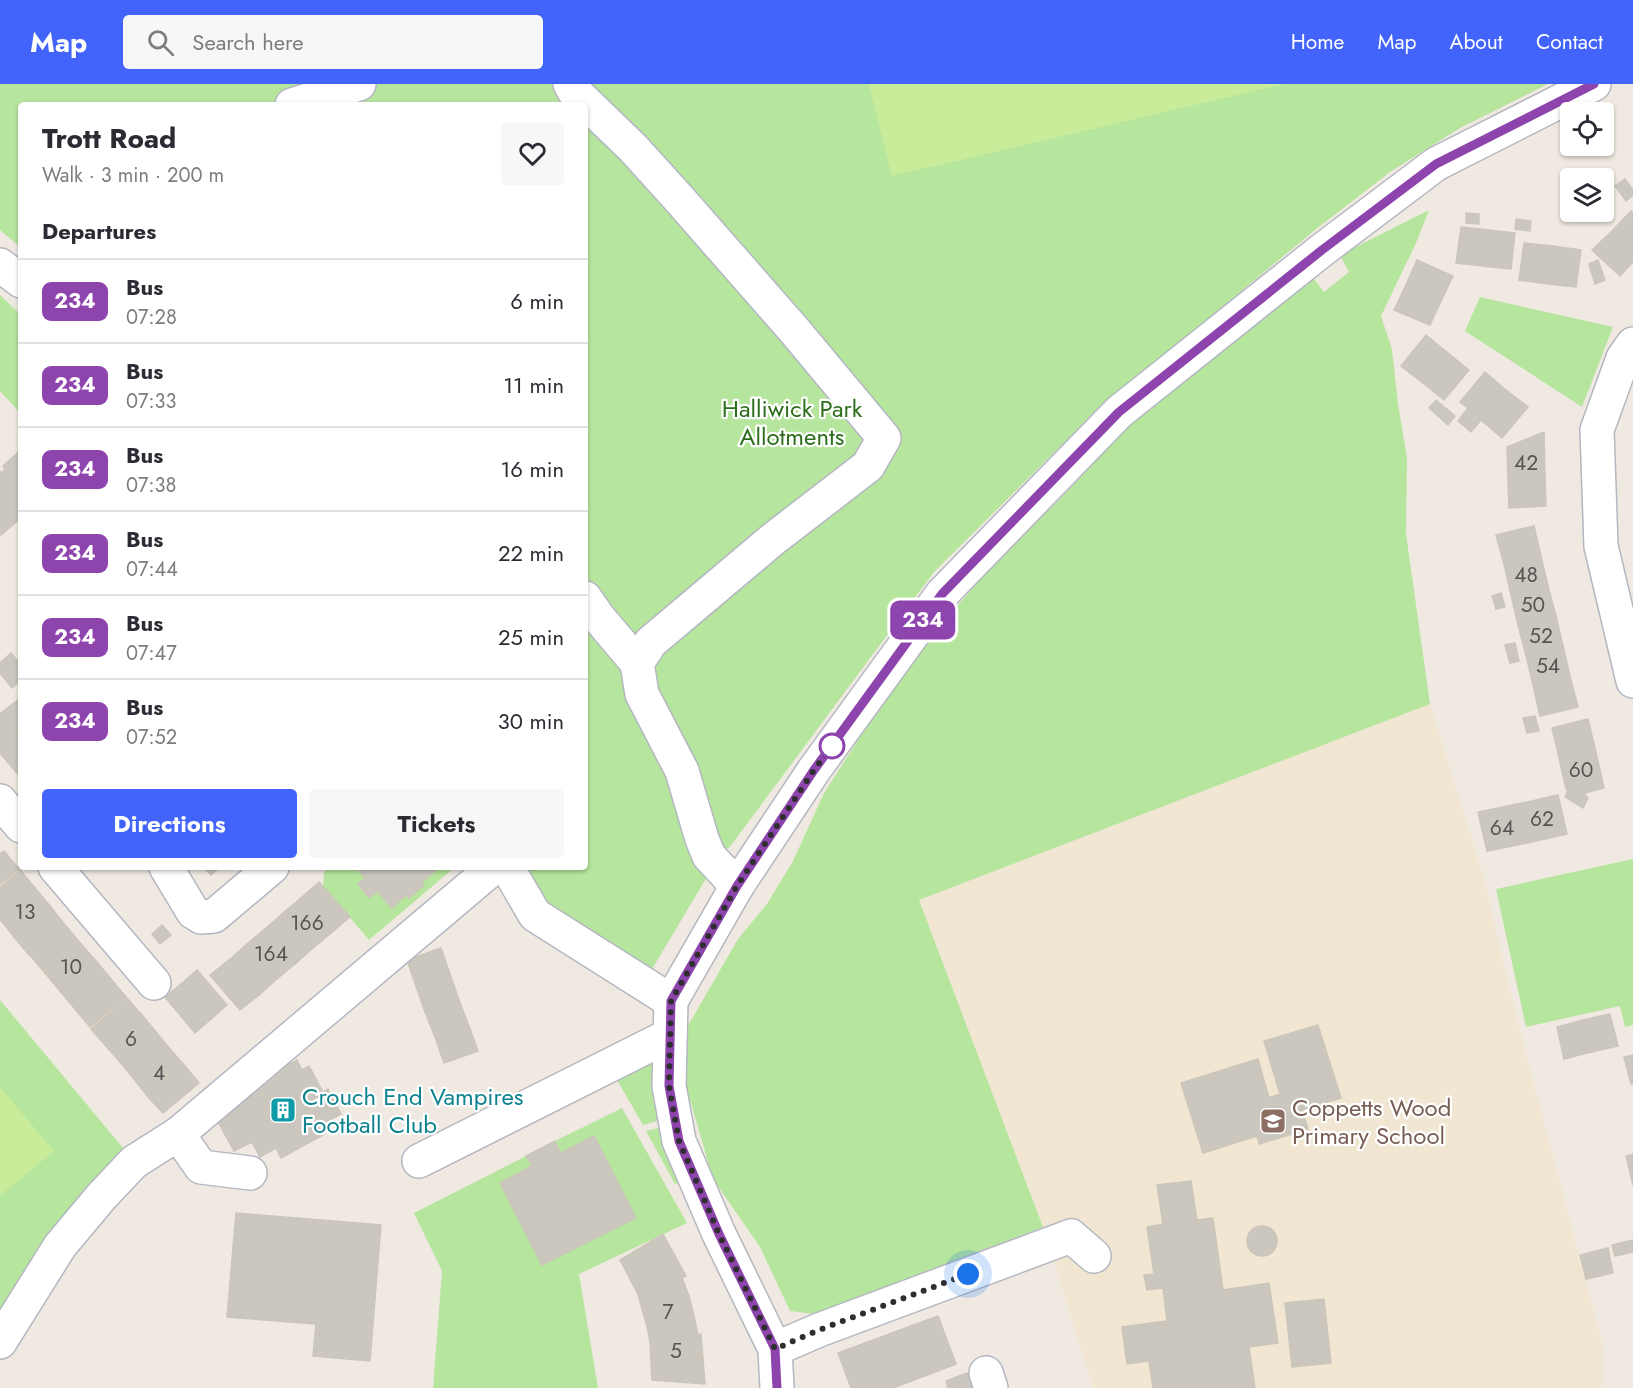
<!DOCTYPE html>
<meta charset="utf-8">
<style>
:root{--surface:#fff;--page:#f7f7f7;--text:#2b2b33;--muted:#7c7c81;--line:#e1e1e2;--accent:#4264fb}
body{margin:0;font-family:Jost,sans-serif;background:var(--page);color:var(--text);height:100vh;display:flex;flex-direction:column;font-size:22px;white-space:nowrap}
*{box-sizing:border-box;margin:0}
p{font-size:20px;color:var(--muted)}
.icon{flex:none;width:33px;height:33px;fill:none;stroke:currentColor;stroke-width:2;stroke-linecap:round;stroke-linejoin:round}
.map{position:relative;flex:1;overflow:hidden}
.sheet{position:absolute;left:18px;top:18px;width:570px;height:768px;display:flex;flex-direction:column;background:var(--surface);border-radius:6px;box-shadow:0 2px 4px #0004}
.sheet>*{flex:none}
.badge{padding:0 12px;border-radius:9px;font-size:21px;line-height:39px}
.buttons{position:absolute;left:1560px;top:18px;display:grid;gap:12px}
.buttons a{display:grid;place-items:center;width:54px;height:54px;border-radius:6px;background:var(--surface);box-shadow:0 2px 4px #0004;font-size:30px}
.you{position:absolute;width:30px;height:30px;margin:-15px;border:4px solid #fff;border-radius:50%;background:#1a73e8;box-shadow:0 0 0 9px #1a73e833}
.map>.badge{position:absolute;translate:-50% -50%;box-shadow:0 0 0 3px #fff}
h2{padding:0 24px;font-size:22px;line-height:54px}
.round{display:grid;place-items:center;flex:none;width:63px;height:63px;border-radius:6px;background:var(--page)}
.summary{display:flex;align-items:center;justify-content:space-between;height:102px;padding:0 24px}
h1{font-size:28px;font-weight:700;line-height:45px}
.action{display:flex;gap:12px;margin-top:auto;padding:12px 24px}
.action a{flex:1;height:69px;border-radius:6px;background:var(--accent);color:#fff;font-size:24px;font-weight:700;line-height:69px;text-align:center}
.action a+a{background:var(--page);color:var(--text)}
ul{padding:0;list-style:none}
li{display:flex;align-items:center;gap:18px;height:84px;padding:0 24px;border-top:2px solid var(--line)}
li div{flex:1}
li b{display:block;font-size:22px}
li em{font-style:normal}
li .badge{min-width:66px;font-weight:700;text-align:center}
header{display:flex;align-items:center;gap:36px;box-sizing:border-box;height:84px;padding:0 30px;background:var(--accent);color:#fff}
header strong{font-size:28px}
nav{display:flex;gap:33px;margin-inline-start:auto;font-size:21px}
.search{width:420px;height:54px;background:var(--page);display:flex;align-items:center;gap:15px;box-sizing:border-box;padding:0 21px;border-radius:6px;color:var(--muted);font-size:22px}
.map>svg:first-child{display:block}
</style>
<header>
<strong>Map</strong>
<div class="search"><svg class="icon" aria-label="search" viewBox="0 0 24 24"><circle cx="10" cy="10" r="6"/><path d="M15 15l6 6"/></svg>Search here</div>
<nav><a>Home</a><a>Map</a><a>About</a><a>Contact</a></nav>
</header>
<div class="map">
<svg width="1633" height="1304" viewBox="0 0 1633 1304">
<rect width="100%" height="100%" fill="#efe9e1"/>
<!-- education -->
<polygon fill="#f0e6d1" points="1430,620 1484,794 1516,931 1603,1262 1602,1304 1093,1304 1043,1143 919,816"/>
<!-- green -->
<g fill="#b6e59e">
<polygon points="0,0 1548,0 1460,44 1390,88 1315,146 1094,329 934,488 729,764 714,766 707,793 649,890 550,827 526,783 585,783 585,21 21,21 21,164 0,146"/>
<polygon points="1429,126 1416,159 1381,232 1392,265 1398,320 1407,374 1406,450 1430,620 919,816 1043,1143 815,1230 790,1227 760,1163 713,1095 680,981 689,940 738,855 767,820 793,777 824,709 909,577 992,482 1059,416 1134,335 1311,191 1324,208 1349,188 1340,171"/>
<polygon points="0,211 21,231 21,330 0,307"/>
<polygon points="1480,213 1613,243 1582,323 1465,247"/>
<polygon points="1633,775 1633,941 1625,943 1620,922 1526,943 1496,805"/>
<polygon points="330,783 356,783 365,794 358,801 369,814 377,807 392,824 406,811 409,814 424,801 422,798 437,785 436,783 455,783 369,856 323,802 324,788"/>
<polygon points="0,916 143,1088 107,1120 0,1269"/>
<polygon points="654,968 661,1036 643,1041 613,989"/>
<polygon points="622,1024 687,1139 579,1190 598,1304 433,1304 442,1187 414,1129 526,1072 532,1082 500,1099 542,1181 594,1052 561,1069 555,1057"/>
<polygon points="663,1043 680,1098 675,1100 646,1047"/>
</g>
<!-- pitch -->
<g fill="#c9ec9a">
<polygon points="869,0 1284,0 892,92"/>
<polygon points="0,1003 54,1067 0,1112"/>
</g>
<!-- building -->
<g fill="#cbc7bf" stroke="#cbc5ba" stroke-width="1.5">
<polygon points="1625,95 1633,106 1633,111 1626,117 1615,102"/>
<polygon points="1631,127 1633,129 1633,167 1612,147"/>
<polygon points="1466,129 1479,130 1479,140 1466,139"/>
<polygon points="1516,135 1531,137 1530,147 1515,145"/>
<polygon points="1461,143 1488,146 1483,182 1456,179"/>
<polygon points="1488,146 1515,149 1511,185 1483,182"/>
<polygon points="1612,147 1633,167 1633,178 1620,192 1592,166"/>
<polygon points="1524,159 1552,162 1548,200 1519,196"/>
<polygon points="1552,162 1581,166 1576,203 1548,200"/>
<polygon points="1417,176 1453,192 1441,217 1406,201"/>
<polygon points="1598,176 1605,196 1595,200 1589,180"/>
<polygon points="1406,201 1441,217 1430,241 1394,226"/>
<polygon points="1426,251 1448,269 1423,299 1401,282"/>
<polygon points="1448,269 1469,286 1444,316 1423,299"/>
<polygon points="1485,288 1506,306 1471,348 1458,337 1468,324 1460,318"/>
<polygon points="1506,306 1528,323 1502,354 1481,336"/>
<polygon points="1436,316 1455,332 1448,341 1429,324"/>
<polygon points="1544,348 1545,394 1508,396 1507,363"/>
<polygon points="21,366 21,434 1,451 0,387 1,389 5,385 3,382"/>
<polygon points="1545,394 1546,422 1509,424 1508,396"/>
<polygon points="1534,442 1541,472 1504,480 1496,451"/>
<polygon points="1541,472 1548,502 1511,511 1504,480"/>
<polygon points="1548,502 1556,532 1518,541 1511,511"/>
<polygon points="1501,509 1505,523 1496,525 1492,512"/>
<polygon points="1556,532 1563,562 1526,571 1518,541"/>
<polygon points="1515,559 1519,577 1510,579 1505,561"/>
<polygon points="1563,562 1570,592 1533,601 1526,571"/>
<polygon points="11,569 21,581 21,596 12,604 0,589 0,579"/>
<polygon points="1570,592 1578,623 1540,632 1533,601"/>
<polygon points="19,615 21,617 21,643 0,660 0,630"/>
<polygon points="1535,632 1539,647 1527,649 1523,634"/>
<polygon points="1588,635 1594,660 1558,669 1552,644"/>
<polygon points="21,643 21,673 11,682 0,669 0,660"/>
<polygon points="1594,660 1604,704 1578,711 1566,705 1558,669"/>
<polygon points="21,673 21,694 11,682"/>
<polygon points="1568,706 1578,711 1583,709 1588,714 1583,724 1565,713"/>
<polygon points="1558,711 1567,750 1527,759 1518,720"/>
<polygon points="1518,720 1527,759 1487,767 1478,728"/>
<polygon points="4,767 19,785 0,800 0,770"/>
<polygon points="203,783 220,783 211,791"/>
<polygon points="356,783 436,783 437,785 422,798 424,801 409,814 406,811 392,824 377,807 369,814 358,800 365,794"/>
<polygon points="20,786 35,804 0,833 0,803"/>
<polygon points="319,798 350,833 331,849 301,814"/>
<polygon points="35,804 50,822 14,853 0,835 0,833"/>
<polygon points="301,814 331,849 313,864 283,829"/>
<polygon points="50,822 65,841 29,871 14,853"/>
<polygon points="283,829 313,864 295,880 265,845"/>
<polygon points="162,841 171,851 160,860 152,850"/>
<polygon points="66,842 81,860 45,889 30,871"/>
<polygon points="265,845 295,880 277,895 247,860"/>
<polygon points="81,860 96,877 60,907 45,889"/>
<polygon points="247,860 277,895 259,911 229,876"/>
<polygon points="441,864 450,890 416,902 407,876"/>
<polygon points="229,876 259,911 240,926 210,891"/>
<polygon points="96,877 111,895 75,925 60,907"/>
<polygon points="197,886 227,921 211,935 181,900"/>
<polygon points="450,890 459,916 425,928 416,902"/>
<polygon points="111,895 126,913 90,943 75,925"/>
<polygon points="181,900 211,935 195,949 165,913"/>
<polygon points="127,914 142,931 105,961 91,945"/>
<polygon points="459,916 469,942 435,953 425,928"/>
<polygon points="1610,930 1618,962 1591,968 1583,936"/>
<polygon points="142,931 156,948 120,978 105,961"/>
<polygon points="1583,936 1591,968 1564,975 1557,943"/>
<polygon points="1318,941 1341,1014 1302,1026 1308,1045 1259,1060 1257,1052 1203,1069 1181,999 1258,975 1269,1014 1280,1010 1264,957"/>
<polygon points="469,942 478,967 444,979 435,953"/>
<polygon points="156,948 170,965 134,995 120,978"/>
<polygon points="170,965 185,982 148,1013 134,995"/>
<polygon points="1633,971 1633,1000 1631,1000 1624,973"/>
<polygon points="297,976 302,986 309,982 323,1008 328,1005 341,1030 318,1042 323,1051 281,1074 276,1064 260,1073 252,1058 234,1067 215,1032 228,1013"/>
<polygon points="185,982 199,999 163,1029 148,1013"/>
<polygon points="594,1052 636,1134 542,1181 500,1099 532,1082 526,1072 555,1057 561,1069"/>
<polygon points="1633,1070 1633,1101 1626,1072"/>
<polygon points="1191,1097 1197,1136 1213,1134 1223,1206 1269,1199 1278,1259 1249,1263 1255,1304 1153,1304 1149,1277 1127,1280 1122,1243 1167,1237 1163,1204 1147,1206 1144,1191 1154,1190 1147,1143 1163,1140 1157,1101"/>
<polygon points="236,1129 381,1141 370,1277 313,1272 316,1240 227,1233"/>
<circle cx="1262" cy="1157" r="15"/>
<polygon points="663,1150 675,1172 629,1193 620,1176"/>
<polygon points="1633,1156 1633,1168 1615,1172 1612,1161"/>
<polygon points="1608,1164 1613,1189 1586,1195 1580,1171"/>
<polygon points="675,1172 686,1192 638,1210 629,1193"/>
<polygon points="682,1194 689,1212 642,1225 638,1210"/>
<polygon points="689,1212 694,1232 647,1242 642,1225"/>
<polygon points="1324,1215 1331,1279 1292,1283 1285,1219"/>
<polygon points="694,1232 698,1251 650,1258 647,1242"/>
<polygon points="938,1232 956,1280 893,1304 851,1304 838,1269"/>
<polygon points="701,1250 703,1275 651,1276 650,1258"/>
<polygon points="703,1275 705,1300 652,1296 651,1276"/>
<polygon points="967,1289 973,1304 948,1304 946,1297"/>
</g>
<g fill="none" stroke-linecap="round" stroke-linejoin="round">
<defs>
<g id="minor">
<polyline points="570,0 574,7 634,65 681,117 794,246 884,354 868,382 772,456 651,558 637,579"/>
<polyline points="292,21 359,0"/>
<polyline points="0,181 21,197"/>
<polyline points="1633,260 1623,274 1597,346 1601,462 1633,597"/>
<polyline points="585,514 599,534 637,579 642,610 682,687 702,755 709,772 737,802"/>
<polyline points="0,717 21,742"/>
<polyline points="55,783 154,899"/>
<polyline points="166,783 193,828 201,833 214,832 272,783"/>
<polyline points="507,783 535,831 671,917"/>
<polyline points="419,1077 670,951"/>
<polyline points="250,1089 201,1083 178,1050 494,783"/>
<polyline points="0,1258 60,1162 101,1113 134,1078 178,1050"/>
<polyline points="775,1265 819,1246 1071,1152 1094,1172"/>
<polyline points="986,1289 991,1304"/>
<polyline points="777,1304 775,1265 719,1150 679,1057 669,1002 671,917 737,802 814,686 942,510 1119,328 1322,166 1436,80 1594,0"/>
</g>
</defs>
<!-- minor casing -->
<use href="#minor" stroke="#b4b7c1" stroke-width="36"/>
<!-- minor -->
<use href="#minor" stroke="#fff" stroke-width="33"/>
</g>
<g fill="none" stroke-linecap="round" stroke-linejoin="round">
<defs>
<polyline id="line" points="777,1304 775,1265 719,1150 679,1057 669,1002 671,917 737,802 814,686 942,510 1119,328 1322,166 1436,80 1594,0"/>
</defs>
<!-- line casing -->
<use href="#line" stroke="#fff" stroke-width="14"/>
<!-- line -->
<use href="#line" stroke="#8e44ad" stroke-width="9"/>
<!-- walk -->
<polyline stroke="#2e2e2e" stroke-width="6" stroke-dasharray="0 10.8" points="832,662 814,686 737,802 671,917 669,1002 679,1057 719,1150 775,1265 819,1246 968,1190"/>
</g>
<!-- icons -->
<defs>
<symbol id="building-square" viewBox="-11 -11 22 22"><rect x="-9" y="-9" width="18" height="18" rx="4" fill="#0f9aa8" stroke="#fff"/><path d="M-4-6H4V6H1V3H-1V6H-4ZM-2.5-4.3h1.7v1.8h-1.7ZM.8-4.3h1.7v1.8H.8ZM-2.5-1h1.7V.8h-1.7ZM.8-1h1.7V.8H.8Z" fill="#fff"/></symbol>
<symbol id="school-square" viewBox="-11 -11 22 22"><rect x="-9" y="-9" width="18" height="18" rx="4" fill="#8d6e63" stroke="#fff"/><path d="M0-5L7-2L0 1L-7-2ZM-4 1L0 2.5L4 1V4Q0 6-4 4Z" fill="#fff"/></symbol>
</defs>
<g fill-rule="evenodd">
<use href="#building-square" x="268" y="1011" width="30" height="30"/>
<use href="#school-square" x="1258" y="1022" width="30" height="30"/>
</g>
<!-- markers -->
<circle fill="#fff" stroke="#8e44ad" stroke-width="3" cx="832" cy="662" r="12"/>
<g text-anchor="middle" dominant-baseline="central" stroke-width="4.5" stroke-linejoin="round" paint-order="stroke">
<!-- number labels -->
<g font-size="21" fill="#555452">
<text x="1526" y="379">42</text>
<text x="1526" y="491">48</text>
<text x="1533" y="521">50</text>
<text x="1541" y="552">52</text>
<text x="1548" y="582">54</text>
<text x="1581" y="686">60</text>
<text x="1542" y="735">62</text>
<text x="1502" y="744">64</text>
<text x="25" y="828">13</text>
<text x="307" y="839">166</text>
<text x="271" y="870">164</text>
<text x="71" y="883">10</text>
<text x="131" y="955">6</text>
<text x="159" y="989">4</text>
<text x="668" y="1228">7</text>
<text x="676" y="1267">5</text>
</g>
<!-- park labels -->
<g font-size="24" fill="#2c6e1b" stroke="#fff">
<text x="792" y="324">Halliwick Park<tspan x="792" dy="28">Allotments</tspan></text>
</g>
<!-- culture labels -->
<g font-size="24" fill="#0d838f" stroke="#fff" text-anchor="start">
<text x="302" y="1012">Crouch End Vampires<tspan x="302" dy="28">Football Club</tspan></text>
</g>
<!-- education labels -->
<g font-size="24" fill="#785e54" stroke="#fff" text-anchor="start">
<text x="1292" y="1023">Coppetts Wood<tspan x="1292" dy="28">Primary School</tspan></text>
</g>
</g>
</svg>
<div class="buttons">
<a><svg class="icon" aria-label="locate" viewBox="0 0 24 24"><circle cx="12" cy="12" r="6"/><path d="M12 2v4M12 18v4M2 12h4M18 12h4"/></svg></a>
<a><svg class="icon" aria-label="layers" viewBox="0 0 24 24"><path d="M12 4l9 5-9 5-9-5zM3 14l9 5 9-5"/></svg></a>
</div>
<div class="you" style="left:968px;top:1190px"></div>
<b class="badge" style="left:923px;top:536px;background:#8e44ad;color:#fff">234</b>
<section class="sheet">
<div class="summary"><div><h1>Trott Road</h1><p>Walk · 3 min · 200 m</p></div><a class="round"><svg class="icon" aria-label="heart" viewBox="0 0 24 24"><path d="M12 20l-8-8c-3-5 5-10 8-4 3-6 11-1 8 4z"/></svg></a></div>
<h2>Departures</h2>
<ul>
<li><span class="badge" style="background:#8e44ad;color:#fff">234</span><div><b>Bus</b><p>07:28</p></div><em>6 min</em></li>
<li><span class="badge" style="background:#8e44ad;color:#fff">234</span><div><b>Bus</b><p>07:33</p></div><em>11 min</em></li>
<li><span class="badge" style="background:#8e44ad;color:#fff">234</span><div><b>Bus</b><p>07:38</p></div><em>16 min</em></li>
<li><span class="badge" style="background:#8e44ad;color:#fff">234</span><div><b>Bus</b><p>07:44</p></div><em>22 min</em></li>
<li><span class="badge" style="background:#8e44ad;color:#fff">234</span><div><b>Bus</b><p>07:47</p></div><em>25 min</em></li>
<li><span class="badge" style="background:#8e44ad;color:#fff">234</span><div><b>Bus</b><p>07:52</p></div><em>30 min</em></li>
</ul>
<div class="action"><a>Directions</a><a>Tickets</a></div>
</section>
</div>
